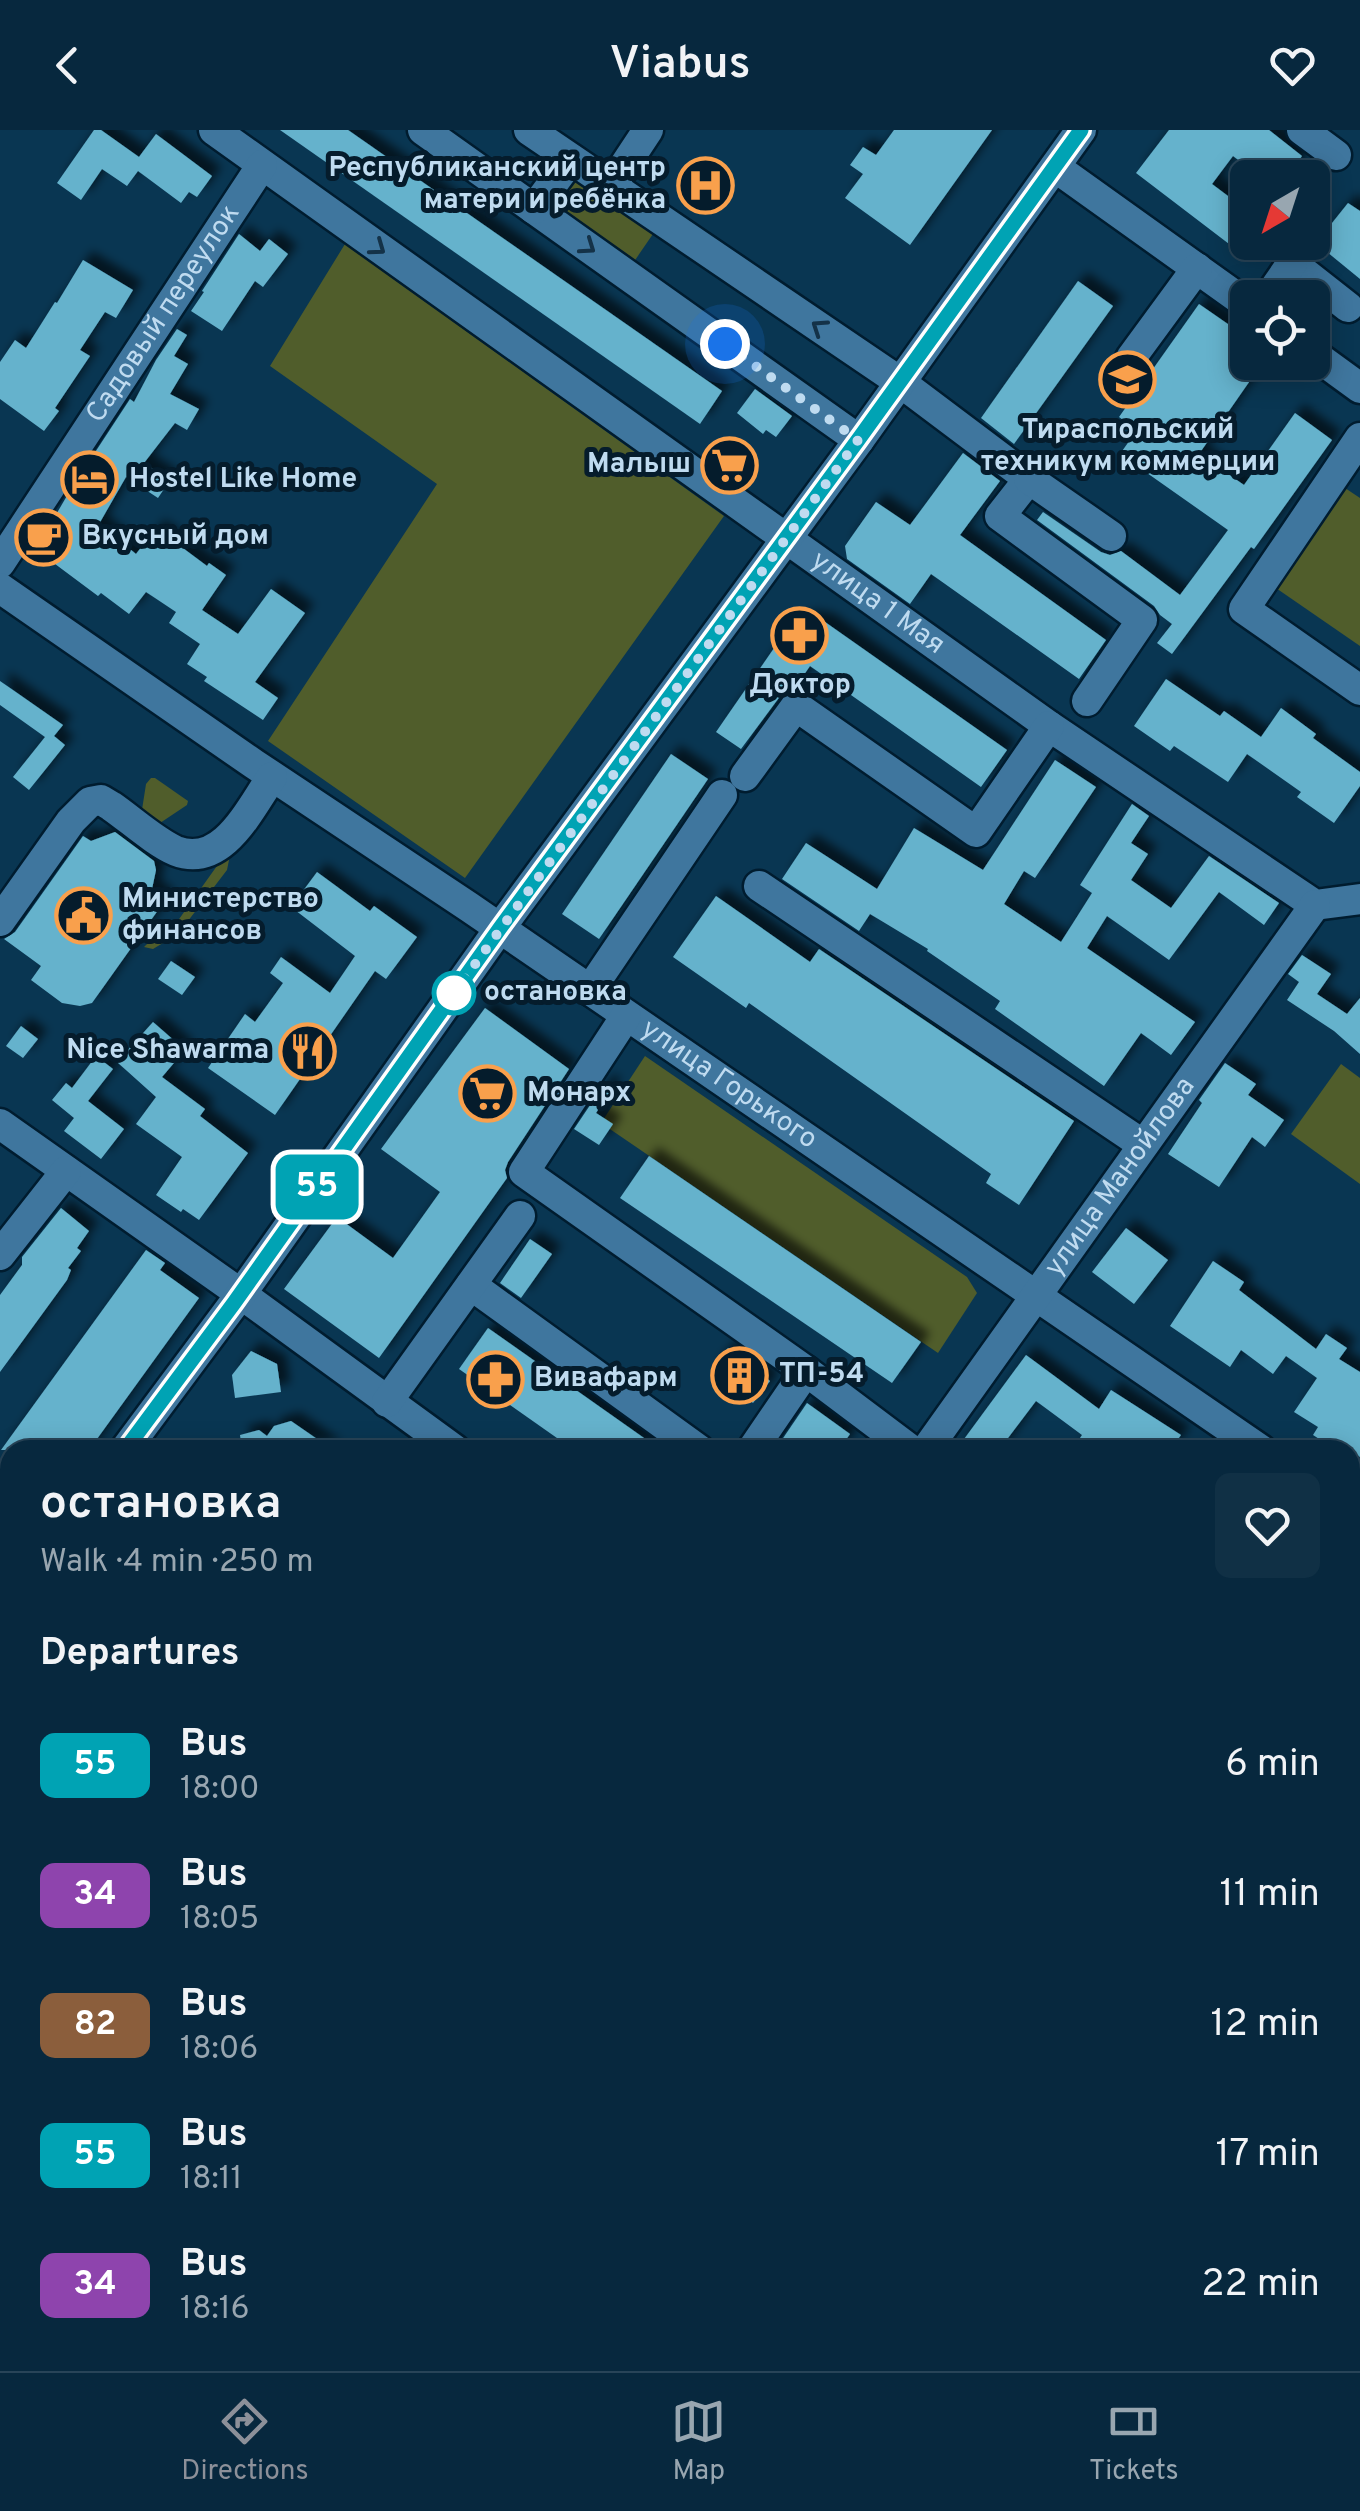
<!DOCTYPE html>
<meta charset="utf-8">
<style>
:root{--surface:#07283e;--page:#103045;--text:#f1f3f6;--muted:#98a6b0;--line:#284458;--accent:#8c9099}
body{margin:0;font-family:Overpass,sans-serif;background:var(--page);color:var(--text);height:100vh;display:flex;flex-direction:column;font-size:38px;white-space:nowrap}
*{box-sizing:border-box;margin:0}
p{font-size:32px;color:var(--muted)}
.icon{flex:none;width:55px;height:55px;fill:none;stroke:currentColor;stroke-width:2;stroke-linecap:round;stroke-linejoin:round}
.map{position:relative;flex:1;overflow:hidden}
.drawer{position:absolute;left:0px;top:1310px;width:1360px;height:932px;display:flex;flex-direction:column;background:var(--surface);border-radius:30px 30px 0 0;box-shadow:0 5px 25px #0003,0 0 0 2px var(--line)}
.drawer>*{flex:none}
.badge{padding:0 20px;border-radius:15px;font-size:35px;line-height:65px}
.needle{width:65px;rotate:219deg}
.fabs{position:absolute;left:1230px;top:30px;display:grid;gap:20px}
.fabs a{display:grid;place-items:center;width:100px;height:100px;border-radius:15px;background:var(--surface);box-shadow:0 5px 25px #0003,0 0 0 2px var(--line);font-size:50px}
.you{position:absolute;width:50px;height:50px;margin:-25px;border:8px solid #fff;border-radius:50%;background:#1a73e8;box-shadow:0 0 0 15px #1a73e833}
.map>.badge{position:absolute;translate:-50% -50%;box-shadow:0 0 0 5px #fff}
h2{padding:0 40px;font-size:38px;line-height:90px}
.round{display:grid;place-items:center;flex:none;width:105px;height:105px;border-radius:15px;background:var(--page)}
.overview{display:flex;align-items:center;justify-content:space-between;height:170px;padding:0 40px}
h1{font-size:48px;font-weight:600;line-height:75px}
ul{padding:0;list-style:none}
li{display:flex;align-items:center;gap:30px;height:130px;padding:0 40px}
li div{flex:1}
li b{display:block;font-size:38px}
li em{font-style:normal}
li .badge{min-width:110px;font-weight:700;text-align:center}
header{display:flex;justify-content:space-between;align-items:center;height:130px;padding:0 40px;background:var(--surface);font-size:45px;font-weight:600}
.tab-bar{display:flex;justify-content:space-around;align-items:center;height:140px;border-top:2px solid var(--line);background:var(--surface);font-size:28px;color:var(--muted)}
.tab-bar a{display:grid;justify-items:center;gap:5px}
.tab-bar .on{color:var(--accent)}
.map>svg:first-child{display:block}
</style>
<header><svg class="icon" aria-label="back" viewBox="0 0 24 24"><path d="M15 5l-7 7 7 7"/></svg>Viabus<svg class="icon" aria-label="heart" viewBox="0 0 24 24"><path d="M12 20l-8-8c-3-5 5-10 8-4 3-6 11-1 8 4z"/></svg></header>
<div class="map">
<svg width="1360" height="2241" viewBox="0 0 1360 2241">
<defs>
<filter id="shadow"><feDropShadow dx="9" dy="-9" stdDeviation="5" flood-color="#0009"/></filter>
</defs>
<rect width="100%" height="100%" fill="#093652"/>
<!-- green -->
<g fill="#505d2b">
<polygon points="578,47 655,101 631,136 553,82"/>
<polygon points="345,114 724,386 465,748 268,611 437,354 270,236"/>
<polygon points="1342,356 1360,368 1360,516 1273,456"/>
<polygon points="151,648 155,648 188,671 187,675 154,697 141,686 146,654"/>
<polygon points="224,726 229,730 227,740 178,804 153,819 144,817 151,810 172,799"/>
<polygon points="645,926 967,1147 977,1163 938,1223 601,993"/>
<polygon points="1341,934 1360,948 1360,1054 1291,1004"/>
</g>
<!-- building -->
<g fill="#65b2cc" filter="url(#shadow)">
<polygon points="94,0 101,0 139,27 156,4 212,46 197,67 189,62 181,73 138,41 127,56 102,39 81,70 57,53"/>
<polygon points="280,0 348,0 722,261 700,294"/>
<polygon points="894,0 992,0 910,115 845,68 863,44 850,35 863,17 876,25"/>
<polygon points="1169,0 1269,0 1302,26 1286,48 1262,48 1233,26 1212,54 1248,81 1248,98 1233,117 1136,43"/>
<polygon points="1348,73 1360,81 1360,149 1316,113"/>
<polygon points="239,104 260,121 269,109 288,124 263,157 255,151 222,201 191,181 204,162 202,161"/>
<polygon points="83,130 133,160 116,188 105,182 80,220 90,226 55,278 59,281 44,301 0,269 0,232 15,210 26,218 55,172 57,173"/>
<polygon points="1078,151 1113,176 1014,314 981,288"/>
<polygon points="1199,174 1248,208 1248,232 1263,232 1199,324 1244,355 1295,283 1332,310 1254,419 1251,417 1172,524 1157,513 1172,494 1160,485 1154,476 1037,390 1043,382 1101,422 1110,425 1121,421 1180,465 1228,400 1120,324 1137,300 1119,287"/>
<polygon points="177,199 187,205 174,226 188,234 170,264 199,279 187,300 175,293 144,333 170,350 158,368 126,347 99,394 136,424 156,398 207,436 209,433 226,445 202,480 238,504 271,459 305,483 255,552 278,568 263,590 204,551 207,547 187,534 200,514 169,493 176,482 146,462 129,484 101,463 98,466 43,425 63,393 54,388 71,359 130,269 134,272 156,230"/>
<polygon points="755,259 792,286 776,307 766,300 763,304 737,283"/>
<polygon points="963,323 1000,351 960,405 1106,510 1079,549 931,444 910,474 847,429 845,416 876,372 910,395"/>
<polygon points="807,489 825,492 1007,620 981,657 810,536 795,558 787,559 781,565 741,619 716,602 781,508 794,494"/>
<polygon points="1166,549 1220,586 1224,581 1261,607 1281,578 1316,604 1313,608 1360,642 1360,656 1334,693 1297,667 1301,662 1247,624 1228,652 1174,616 1170,621 1134,596"/>
<polygon points="0,551 63,595 54,606 65,615 29,660 13,647 45,607 0,575"/>
<polygon points="671,624 708,649 599,809 562,784"/>
<polygon points="1055,630 1096,657 1035,748 1024,741 1004,774 1061,812 1092,763 1080,755 1132,674 1149,686 1131,713 1148,724 1131,750 1171,778 1209,726 1279,773 1264,795 1219,762 1169,830 1107,786 1087,818 1195,892 1171,925 1141,903 1104,956 995,879 1000,871 927,821 928,819 870,784 859,801 782,749 806,713 877,759 914,698 983,740"/>
<polygon points="115,702 154,731 156,740 152,759 166,769 92,873 80,876 62,873 31,850 41,836 4,809 15,802 83,706 91,711"/>
<polygon points="317,742 370,781 374,776 417,807 386,849 375,841 275,985 208,938 245,884 255,892 283,853 270,843 281,827 330,863 355,826 291,777"/>
<polygon points="716,766 810,832 819,819 1074,991 1019,1075 986,1053 991,1044 749,873 746,878 673,827"/>
<polygon points="1302,825 1331,844 1317,864 1347,884 1360,868 1360,924 1334,901 1287,870 1299,852 1288,844"/>
<polygon points="171,831 195,847 182,865 158,849"/>
<polygon points="485,878 569,939 508,1032 505,1040 507,1048 379,1228 284,1159 337,1087 393,1128 440,1062 381,1019"/>
<polygon points="153,892 185,920 162,947 205,979 200,986 248,1023 199,1090 183,1079 181,1082 156,1065 182,1027 136,994 156,967 117,932"/>
<polygon points="21,896 38,909 23,928 6,916"/>
<polygon points="96,926 113,939 88,971 124,999 101,1029 64,1001 74,988 52,970 66,953 72,958"/>
<polygon points="1225,933 1256,954 1248,965 1284,990 1265,1017 1252,1007 1219,1057 1168,1024 1202,973 1199,970"/>
<polygon points="605,953 612,958 596,983 613,994 599,1015 574,999"/>
<polygon points="649,1026 921,1212 892,1253 620,1068"/>
<polygon points="61,1078 89,1101 77,1118 81,1121 68,1138 71,1140 67,1150 0,1242 0,1165 22,1135 22,1127"/>
<polygon points="1126,1098 1168,1130 1134,1174 1092,1142"/>
<polygon points="530,1109 552,1124 521,1168 500,1153"/>
<polygon points="146,1120 165,1133 160,1140 199,1168 89,1320 1,1320"/>
<polygon points="1213,1131 1244,1152 1239,1160 1316,1219 1326,1204 1347,1218 1339,1229 1360,1242 1360,1327 1334,1310 1330,1316 1313,1305 1318,1297 1294,1282 1317,1248 1286,1226 1273,1244 1241,1220 1230,1237 1170,1196"/>
<polygon points="488,1198 661,1320 574,1320 459,1239"/>
<polygon points="728,1218 770,1251 753,1273 711,1239"/>
<polygon points="251,1221 277,1234 281,1262 235,1268 232,1245"/>
<polygon points="1026,1225 1099,1279 1111,1260 1181,1305 1170,1320 1072,1320 1082,1305 1036,1271 999,1320 956,1320"/>
<polygon points="807,1273 850,1304 839,1320 775,1320"/>
<polygon points="291,1291 333,1320 242,1320 240,1305 259,1300 267,1306 274,1296"/>
</g>
<g fill="none" stroke-linecap="round" stroke-linejoin="round">
<defs>
<g id="minor">
<path id="s1" d="M 214,0 L 1049,596 L 1315,775 L 1360,769"/>
<polyline points="423,0 859,310"/>
<polyline points="529,0 900,252 1029,349 1000,386 1142,490 1087,571"/>
<polyline points="1302,0 1336,25"/>
<polyline points="1055,37 1248,175"/>
<polyline points="611,56 648,0"/>
<polyline points="534,79 571,29"/>
<polyline points="1292,133 1348,177"/>
<polyline points="1268,168 1292,133 1288,115 1285,112"/>
<polyline points="1312,223 1360,258"/>
<polyline points="1131,228 1197,138"/>
<polyline points="1360,308 1244,479 1360,560"/>
<polyline points="1029,349 1111,406"/>
<path id="s2" d="M 0,433 L 262,35"/>
<path id="s3" d="M 0,458 L 254,634 L 469,777 L 1261,1320"/>
<polyline points="745,646 796,576 976,702 1049,596"/>
<polyline points="759,756 1142,1014"/>
<path d="M 0,791 L 71,691 L 90,672 L 101,670 L 111,676 C 130,689 155,712 176,721 C 223,739 250,678 272,647"/>
<polyline points="590,860 722,665"/>
<polyline points="626,886 524,1042 806,1241 911,1320"/>
<polyline points="0,994 241,1164 455,1320"/>
<polyline points="0,1125 66,1041"/>
<polyline points="471,1155 699,1320"/>
<polyline points="387,1272 520,1086"/>
<polyline points="125,1320 241,1164 500,798 859,310 1081,0"/>
<polyline points="752,1320 806,1241"/>
<path id="s4" d="M 926,1320 L 1315,775"/>
<polyline points="1350,1382 1360,1389"/>
<polyline points="0,1488 10,1475"/>
<polyline points="0,1576 10,1584"/>
<polyline points="1350,1764 1360,1750"/>
<polyline points="1350,1958 1360,1965"/>
<polyline points="0,2076 10,2062"/>
<polyline points="920,2232 933,2241"/>
<polyline points="1285,2232 1297,2241"/>
<polyline points="266,2241 272,2232"/>
<polyline points="1016,2241 1022,2232"/>
</g>
<g id="major">
<polyline points="0,2154 10,2161"/>
<polyline points="115,2232 127,2241"/>
</g>
</defs>
<!-- minor casing -->
<use href="#minor" stroke="#001c2f" stroke-width="35"/>
<!-- major casing -->
<use href="#major" stroke="#001c2f" stroke-width="35"/>
<!-- minor -->
<use href="#minor" stroke="#3f769e" stroke-width="30"/>
<!-- major -->
<use href="#major" stroke="#329298" stroke-width="30"/>
</g>
<!-- one-way arrows -->
<defs><path id="oneway-chevron" d="M-2-3.5L2.5 0L-2 3.5" fill="none" stroke-width="1.6" stroke-linecap="round" stroke-linejoin="round" transform="scale(2.5)"/></defs>
<g stroke="#143248">
<use href="#oneway-chevron" transform="translate(588 117) rotate(35)"/>
<use href="#oneway-chevron" transform="translate(378 118) rotate(36)"/>
<use href="#oneway-chevron" transform="translate(819 197) rotate(-146)"/>
</g>
<g fill="none" stroke-linecap="round" stroke-linejoin="round">
<defs>
<polyline id="line" points="125,1320 234,1173 500,798 858,310 1081,0"/>
</defs>
<!-- line casing -->
<use href="#line" stroke="#fff" stroke-width="22"/>
<!-- line -->
<use href="#line" stroke="#00a3b4" stroke-width="15"/>
<!-- walk -->
<polyline stroke="#bfdbf0" stroke-width="10" stroke-dasharray="0 18" points="454,863 858,310 725,214"/>
</g>
<!-- icons -->
<defs>
<symbol id="hospital-ring" viewBox="-11 -11 22 22"><circle r="9.5" fill="#051c2c" stroke="#f9a04c" stroke-width="1.5"/><path d="M-5-5h3v3.5h4V-5h3V5h-3V1.5h-4V5h-3Z" fill="#f9a04c"/></symbol>
<symbol id="university-ring" viewBox="-11 -11 22 22"><circle r="9.5" fill="#051c2c" stroke="#f9a04c" stroke-width="1.5"/><path d="M0-5L7-2L0 1L-7-2ZM-4 1L0 2.5L4 1V4Q0 6-4 4Z" fill="#f9a04c"/></symbol>
<symbol id="supermarket-ring" viewBox="-11 -11 22 22"><circle r="9.5" fill="#051c2c" stroke="#f9a04c" stroke-width="1.5"/><path d="M-6-5.5h2.5l.6 2H6L4.5 2H-2.5L-4.4-4H-6ZM-1.5 3.2a1.3 1.3 0 1 0 .1 0ZM3 3.2a1.3 1.3 0 1 0 .1 0Z" fill="#f9a04c"/></symbol>
<symbol id="hotel-ring" viewBox="-11 -11 22 22"><circle r="9.5" fill="#051c2c" stroke="#f9a04c" stroke-width="1.5"/><path d="M-6-4.5h1.5V1H6V5H4.5V3h-9V5H-6ZM-4 0a1.8 1.8 0 1 1 3.6 0ZM.5 0V-2.5h3Q6-2.5 6 0Z" fill="#f9a04c"/></symbol>
<symbol id="cafe-ring" viewBox="-11 -11 22 22"><circle r="9.5" fill="#051c2c" stroke="#f9a04c" stroke-width="1.5"/><path d="M-5.5-4.5H6V0H3Q3 3.5 0 3.5H-2.5Q-5.5 3.5-5.5 0ZM3-3.2v2h1.7v-2ZM-6 4.5H4V6H-6Z" fill="#f9a04c"/></symbol>
<symbol id="pharmacy-ring" viewBox="-11 -11 22 22"><circle r="9.5" fill="#051c2c" stroke="#f9a04c" stroke-width="1.5"/><path d="M-2-6h4v4h4v4h-4v4h-4v-4h-4v-4h4Z" fill="#f9a04c"/></symbol>
<symbol id="civic-ring" viewBox="-11 -11 22 22"><circle r="9.5" fill="#051c2c" stroke="#f9a04c" stroke-width="1.5"/><path d="M-.6-6.5H3V-4.5H.6V-3L4-1V1h2V6H-6V1h2V-1L-.6-3ZM-1.2 2.5V6h2.4V2.5Z" fill="#f9a04c"/></symbol>
<symbol id="restaurant-ring" viewBox="-11 -11 22 22"><circle r="9.5" fill="#051c2c" stroke="#f9a04c" stroke-width="1.5"/><path d="M-5-6h1v4h1v-4h1v4h1v-4h1v5L-1.5 .5V6h-2V.5L-5-1ZM5-6V6H3V1.5H1.5Q1.5-4 5-6Z" fill="#f9a04c"/></symbol>
<symbol id="building-ring" viewBox="-11 -11 22 22"><circle r="9.5" fill="#051c2c" stroke="#f9a04c" stroke-width="1.5"/><path d="M-4-6H4V6H1V3H-1V6H-4ZM-2.5-4.3h1.7v1.8h-1.7ZM.8-4.3h1.7v1.8H.8ZM-2.5-1h1.7V.8h-1.7ZM.8-1h1.7V.8H.8Z" fill="#f9a04c"/></symbol>
</defs>
<g fill-rule="evenodd">
<use href="#hospital-ring" x="674" y="24" width="63" height="63"/>
<use href="#university-ring" x="1096" y="218" width="63" height="63"/>
<use href="#supermarket-ring" x="698" y="304" width="63" height="63"/>
<use href="#hotel-ring" x="58" y="318" width="63" height="63"/>
<use href="#cafe-ring" x="12" y="376" width="63" height="63"/>
<use href="#pharmacy-ring" x="768" y="474" width="63" height="63"/>
<use href="#civic-ring" x="52" y="754" width="63" height="63"/>
<use href="#restaurant-ring" x="276" y="890" width="63" height="63"/>
<use href="#supermarket-ring" x="456" y="932" width="63" height="63"/>
<use href="#building-ring" x="708" y="1214" width="63" height="63"/>
<use href="#pharmacy-ring" x="464" y="1218" width="63" height="63"/>
</g>
<!-- markers -->
<circle fill="#fff" stroke="#00a3b4" stroke-width="5" cx="454" cy="863" r="20"/>
<g text-anchor="middle" dominant-baseline="central" stroke-width="10" stroke-linejoin="round" paint-order="stroke">
<!-- poi labels -->
<g font-size="28" font-weight="bold" fill="#bfdbf0" stroke="#051c2c" text-anchor="start">
<text x="666" y="39" text-anchor="end">Республиканский центр<tspan x="666" dy="32">матери и ребёнка</tspan></text>
<text x="1128" y="301" text-anchor="middle">Тираспольский<tspan x="1128" dy="32">техникум коммерции</tspan></text>
<text x="691" y="335" text-anchor="end">Малыш</text>
<text x="129" y="350">Hostel Like Home</text>
<text x="82" y="407">Вкусный дом</text>
<text x="800" y="556" text-anchor="middle">Доктор</text>
<text x="122" y="770">Министерство<tspan x="122" dy="32">финансов</tspan></text>
<text x="269" y="921" text-anchor="end">Nice Shawarma</text>
<text x="527" y="964">Монарх</text>
<text x="779" y="1245">ТП-54</text>
<text x="534" y="1249">Вивафарм</text>
</g>
<!-- street labels -->
<g font-size="28" fill="#bfdbf0" stroke="#051c2c">
<text stroke="none"><textPath href="#s2" startOffset="298">Садовый переулок</textPath></text>
<text stroke="none"><textPath href="#s1" startOffset="815">улица 1 Мая</textPath></text>
<text stroke="none"><textPath href="#s3" startOffset="882">улица Горького</textPath></text>
<text stroke="none"><textPath href="#s4" startOffset="335">улица Манойлова</textPath></text>
</g>
<!-- stop labels -->
<g font-size="28" font-weight="bold" fill="#bfdbf0" stroke="#051c2c" text-anchor="start">
<text x="484" y="863">остановка</text>
</g>
</g>
</svg>
<div class="fabs">
<a><svg class="needle" viewBox="-14 -14 28 28"><path d="M0-13l5 13h-10z" fill="#e53935"/><path d="M0 13l5-13h-10z" fill="#98a6b0"/></svg></a>
<a><svg class="icon" aria-label="locate" viewBox="0 0 24 24"><circle cx="12" cy="12" r="6"/><path d="M12 2v4M12 18v4M2 12h4M18 12h4"/></svg></a>
</div>
<div class="you" style="left:725px;top:214px"></div>
<b class="badge" style="left:317px;top:1057px;background:#00a3b4;color:#fff">55</b>
<section class="drawer">
<div class="overview"><div><h1>остановка</h1><p>Walk · 4 min · 250 m</p></div><a class="round"><svg class="icon" aria-label="heart" viewBox="0 0 24 24"><path d="M12 20l-8-8c-3-5 5-10 8-4 3-6 11-1 8 4z"/></svg></a></div>
<h2>Departures</h2>
<ul>
<li><span class="badge" style="background:#00a3b4;color:#fff">55</span><div><b>Bus</b><p>18:00</p></div><em>6 min</em></li>
<li><span class="badge" style="background:#8e44ad;color:#fff">34</span><div><b>Bus</b><p>18:05</p></div><em>11 min</em></li>
<li><span class="badge" style="background:#8b5e3c;color:#fff">82</span><div><b>Bus</b><p>18:06</p></div><em>12 min</em></li>
<li><span class="badge" style="background:#00a3b4;color:#fff">55</span><div><b>Bus</b><p>18:11</p></div><em>17 min</em></li>
<li><span class="badge" style="background:#8e44ad;color:#fff">34</span><div><b>Bus</b><p>18:16</p></div><em>22 min</em></li>
</ul>
</section>
</div>
<nav class="tab-bar">
<a class="on"><svg class="icon" aria-label="directions" viewBox="0 0 24 24"><path d="M12 3l9 9-9 9-9-9zM9 14v-3h6M13 9l2 2-2 2"/></svg>Directions</a>
<a><svg class="icon" aria-label="map" viewBox="0 0 24 24"><path d="M3 6l6-2 6 2 6-2v14l-6 2-6-2-6 2zM9 4v14M15 6v14"/></svg>Map</a>
<a><svg class="icon" aria-label="tickets" viewBox="0 0 24 24"><path d="M3 7h18v10H3zM15 7v10"/></svg>Tickets</a>
</nav>
